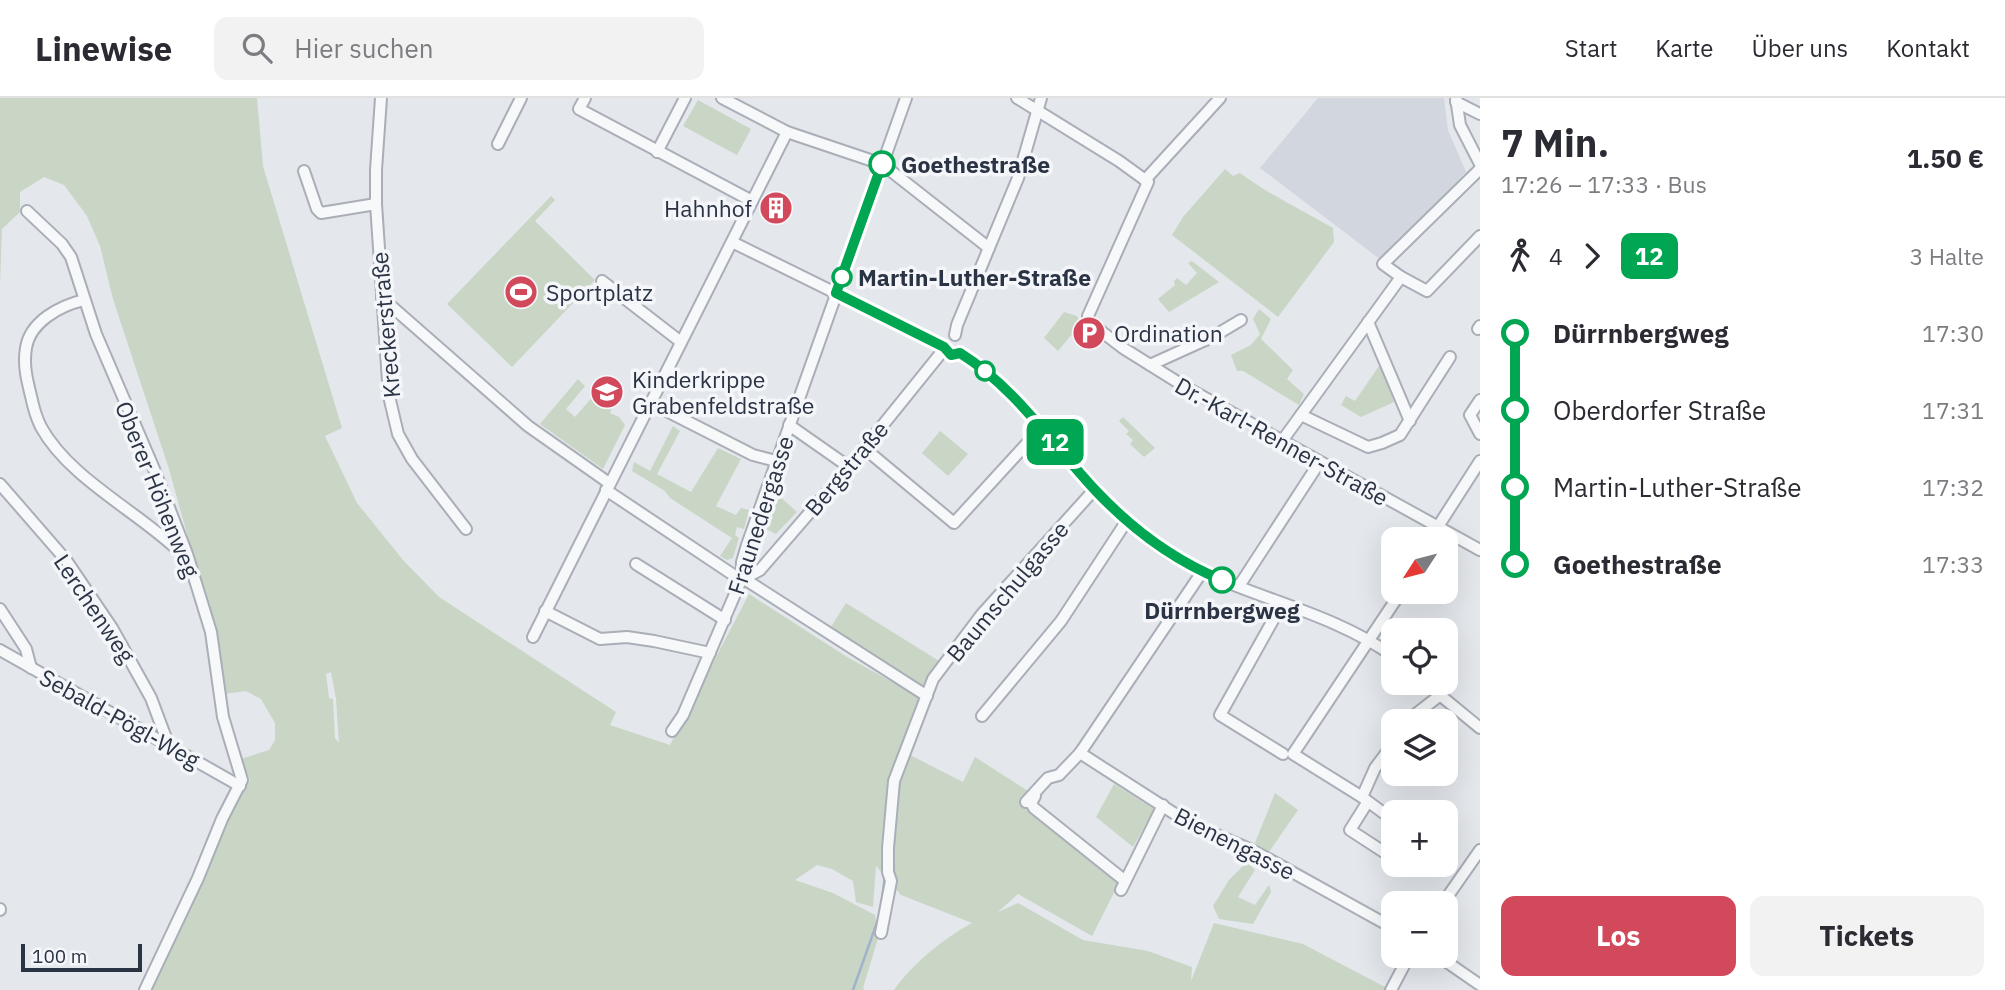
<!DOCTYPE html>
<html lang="de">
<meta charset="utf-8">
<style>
:root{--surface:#fff;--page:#f2f2f3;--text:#2b2b33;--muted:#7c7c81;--line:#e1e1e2;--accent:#d1495b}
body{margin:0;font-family:"IBM Plex Sans",sans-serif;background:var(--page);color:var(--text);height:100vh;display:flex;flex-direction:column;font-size:26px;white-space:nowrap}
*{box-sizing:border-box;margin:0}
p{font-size:23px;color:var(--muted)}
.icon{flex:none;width:38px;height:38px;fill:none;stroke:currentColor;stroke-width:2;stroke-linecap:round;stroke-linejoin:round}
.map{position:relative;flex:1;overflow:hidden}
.drawer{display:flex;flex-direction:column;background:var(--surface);width:525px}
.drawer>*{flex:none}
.badge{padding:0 14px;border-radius:10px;font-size:24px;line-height:46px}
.needle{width:46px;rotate:234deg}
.controls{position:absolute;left:1381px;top:429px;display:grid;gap:14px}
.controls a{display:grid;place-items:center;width:77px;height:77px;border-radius:14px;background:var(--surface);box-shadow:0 7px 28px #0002;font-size:35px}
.scale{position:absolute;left:21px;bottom:18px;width:121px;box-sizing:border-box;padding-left:7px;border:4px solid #2b3445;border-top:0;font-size:19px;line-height:24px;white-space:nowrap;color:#2b3445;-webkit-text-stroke:5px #f4f6f9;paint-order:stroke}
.map>.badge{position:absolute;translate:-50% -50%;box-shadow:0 0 0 4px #fff}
.legs{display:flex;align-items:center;gap:10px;height:77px;padding:0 21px;font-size:23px}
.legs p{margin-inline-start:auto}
.headline{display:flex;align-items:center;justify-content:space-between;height:119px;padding:0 21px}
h1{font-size:38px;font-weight:700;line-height:52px}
.action{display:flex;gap:14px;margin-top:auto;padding:14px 21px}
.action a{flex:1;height:80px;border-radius:14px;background:var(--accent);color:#fff;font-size:28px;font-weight:700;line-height:80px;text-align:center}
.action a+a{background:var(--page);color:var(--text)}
ul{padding:0 21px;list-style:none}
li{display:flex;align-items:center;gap:24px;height:77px;font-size:26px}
li i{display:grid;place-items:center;width:10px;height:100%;margin:0 9px;background:currentColor}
li i::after{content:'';width:18px;height:18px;margin:-9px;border:5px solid;border-radius:50%;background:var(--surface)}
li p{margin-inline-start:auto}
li:first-child i{background:linear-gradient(#0000 50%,currentColor 0)}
li:last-child i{background:linear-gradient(currentColor 50%,#0000 0)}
header{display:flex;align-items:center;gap:42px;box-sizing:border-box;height:98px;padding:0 35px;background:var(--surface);border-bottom:2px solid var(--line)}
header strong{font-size:33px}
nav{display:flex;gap:38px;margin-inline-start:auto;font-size:24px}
.search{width:490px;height:63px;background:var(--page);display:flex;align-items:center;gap:18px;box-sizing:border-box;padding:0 24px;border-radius:14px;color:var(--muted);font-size:26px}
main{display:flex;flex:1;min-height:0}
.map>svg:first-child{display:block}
</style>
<header>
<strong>Linewise</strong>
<div class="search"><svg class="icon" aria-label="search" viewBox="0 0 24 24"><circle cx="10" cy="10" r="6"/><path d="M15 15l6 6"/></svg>Hier suchen</div>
<nav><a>Start</a><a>Karte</a><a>Über uns</a><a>Kontakt</a></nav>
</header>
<main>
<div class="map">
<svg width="1480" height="892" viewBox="0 0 1480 892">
<rect width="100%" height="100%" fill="#e4e7ec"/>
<!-- built -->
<polygon fill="#d2d6de" points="1318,0 1444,0 1448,32 1466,74 1381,162 1260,70"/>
<!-- green -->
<g fill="#c9d6c5" fill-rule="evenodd">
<path d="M 0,0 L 257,0 L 263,68 L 342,330 L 325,338 L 357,405 L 403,462 L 439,499 L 616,614 L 610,627 L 670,647 L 749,496 L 847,559 L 923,601 L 906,655 L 963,684 L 975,659 L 1028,693 L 1029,704 L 1025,710 L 1120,783 L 1092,838 L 1018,796 L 998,814 L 1018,805 L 1083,842 L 1148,853 L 1192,869 L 1191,883 L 1214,825 L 1303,846 L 1385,889 L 1384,892 L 894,892 C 913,865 943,841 972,825 L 901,797 L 876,768 L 873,809 L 856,804 L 853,783 L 832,771 L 817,767 L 795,782 L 833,795 L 875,817 L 879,837 L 863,890 L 865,892 L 149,892 L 225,724 L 250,682 L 241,661 L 269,652 L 275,642 L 275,625 L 261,601 L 246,593 L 224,596 L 220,555 L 169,371 L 113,201 L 100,148 L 87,118 L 64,87 L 44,79 L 20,94 L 20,114 L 2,131 L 0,187 ZM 331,574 L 336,601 L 339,645 L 335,640 L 333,601 L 329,600 L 326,576 Z"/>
<polygon points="698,2 751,31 737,57 683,28"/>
<path d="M 1225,71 L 1233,78 L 1240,75 C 1268,96 1302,112 1333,130 L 1334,144 L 1278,219 L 1172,137 L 1183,119 Z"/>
<polygon points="551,98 555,102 535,123 595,182 512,269 447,206"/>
<polygon points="1192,163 1219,184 1169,214 1158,201 1175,187 1174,183 1177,180 1186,187 1197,175 1188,165"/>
<polygon points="1259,211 1271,221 1261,241 1293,272 1287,281 1304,296 1299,307 1243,273 1237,273 1231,257 1251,247 1260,236 1253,221"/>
<polygon points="1064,214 1077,218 1081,225 1058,253 1044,240"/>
<polygon points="1379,268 1384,273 1394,304 1361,319 1341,307 1346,298 1355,303"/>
<polygon points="578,281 585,288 566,311 575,319 595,296 614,305 610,315 619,319 625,327 603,371 540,326"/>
<polygon points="1123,319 1155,350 1144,359 1130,346 1133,342 1126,336 1129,333 1119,323"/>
<polygon points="673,328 680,333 657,376 691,394 718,350 741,361 716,408 736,417 741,410 749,412 744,431 737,429 735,437 739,440 733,460 727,462 720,458 732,440 670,400 665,393 632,373 634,364 650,373"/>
<polygon points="940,333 968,356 948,378 922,355"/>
<polygon points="778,397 797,414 776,436 765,430 768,416"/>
<polygon points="846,505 939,563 922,590 829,532"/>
<polygon points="1114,686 1154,711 1133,749 1096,719"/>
<polygon points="1275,695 1298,712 1269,754 1255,745"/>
<polygon points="1247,764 1255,772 1238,799 1255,807 1269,787 1271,794 1253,826 1219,821 1213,808 1229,782"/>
</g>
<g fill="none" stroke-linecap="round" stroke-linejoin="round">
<!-- stream -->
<g stroke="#9fb4cc" stroke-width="2.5">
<polyline points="881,809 885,778"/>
<polyline points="853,892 880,816"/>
</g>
<defs>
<g id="minor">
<polyline points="381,0 376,72 376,106 389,298 398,336 412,361 466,431"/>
<polyline points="585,0 579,11 752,103"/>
<polyline points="722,0 787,34 882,66 989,150"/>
<polyline points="1017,0 1119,63 1148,84 1088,218 1089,224 1123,250 1187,290 1480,452"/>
<polyline points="1456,0 1460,27 1480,66"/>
<polyline points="1456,4 1480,16"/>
<polyline points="498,46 521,0"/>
<polyline points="657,54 685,0"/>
<polyline points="304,73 317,111 321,115 376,106"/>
<polyline points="1145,82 1220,0"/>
<polyline points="27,113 62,146 71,159 96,236 154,371 187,456 211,534 223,619 242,682 222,721 198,780 145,892"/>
<polyline points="732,144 945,249"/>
<polyline points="1401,179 1427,193 1480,138"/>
<polyline points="602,183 681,244"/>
<polyline points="382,200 528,328 609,385"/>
<path d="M 84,202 C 59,208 30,224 26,250 C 23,267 27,282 31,298 C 33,308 36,319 41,329 C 70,382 143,416 184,458"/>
<polyline points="1368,224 1410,323"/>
<polyline points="1478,231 1480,228"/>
<polyline points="955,237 957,227 1018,80 1041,0"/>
<path d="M 960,255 C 1041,306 1083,398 1162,451 C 1233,498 1323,508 1393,558"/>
<polyline points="1150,267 1214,238 1241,222"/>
<polyline points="1480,302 1470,317 1480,336"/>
<polyline points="651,305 753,357 776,363"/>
<polyline points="1301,317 1368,349 1382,345 1400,337 1450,259"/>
<polyline points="789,327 849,369"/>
<polyline points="1282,343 1401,179 1383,166 1480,71"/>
<polyline points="864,350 954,425 1042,329"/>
<polyline points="0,386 66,462 112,530 151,600 169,648"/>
<polyline points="606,392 741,482"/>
<polyline points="1430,441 1480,363"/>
<polyline points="636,466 725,522"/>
<polyline points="741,482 760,472 849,369 941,255 946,252"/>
<polyline points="746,482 927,598"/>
<polyline points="1239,488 1319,365"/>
<polyline points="1282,506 1220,617 1283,656"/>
<polyline points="0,511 26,551 31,570"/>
<polyline points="545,513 600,541 627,539 654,543 710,555"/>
<polyline points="533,539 787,34"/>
<polyline points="0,552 240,688"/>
<polyline points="1424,584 1480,630"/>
<polyline points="982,618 1061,523 1126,424"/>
<polyline points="1407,623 1439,598"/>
<polyline points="672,633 683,617 741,482 742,464 747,447 906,0"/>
<polyline points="1080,655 1189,725 1254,753 1393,830"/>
<polyline points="1035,698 1031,705 1034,710 1124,782"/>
<polyline points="1362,699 1375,670 1393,646"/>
<polyline points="1026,704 1048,680 1059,677 1080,655 1202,474"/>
<polyline points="1367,705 1350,732 1393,760"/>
<polyline points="1393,722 1362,699 1293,656 1401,494"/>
<polyline points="1121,792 1163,707"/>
<polyline points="1443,805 1480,752"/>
<polyline points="0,811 0,812"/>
<polyline points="881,835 891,783 888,774 888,750 894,683 933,581 982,516 1094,392"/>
<polyline points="1438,858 1480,887"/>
<polyline points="1391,892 1409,858"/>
</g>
</defs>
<!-- minor casing -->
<use href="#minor" stroke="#a9aeb7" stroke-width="14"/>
<!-- minor -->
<use href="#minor" stroke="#f7f8fa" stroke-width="10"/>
</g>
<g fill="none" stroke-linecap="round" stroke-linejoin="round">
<defs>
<path id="line-1" d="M 882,66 L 836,195 L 944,249 L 951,257 L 960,255 C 1016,290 1051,345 1096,393 C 1132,431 1173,462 1222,482"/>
</defs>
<!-- line-1 casing -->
<use href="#line-1" stroke="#fff" stroke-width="16"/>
<!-- line-1 -->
<use href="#line-1" stroke="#00a651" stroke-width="10"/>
</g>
<!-- icons -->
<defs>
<symbol id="building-disc" viewBox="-11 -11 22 22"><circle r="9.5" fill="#d1495b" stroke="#f4f6f9"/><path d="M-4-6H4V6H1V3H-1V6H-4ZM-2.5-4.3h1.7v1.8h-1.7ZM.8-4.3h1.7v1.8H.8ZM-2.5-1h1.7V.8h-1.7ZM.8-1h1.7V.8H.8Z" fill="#fff"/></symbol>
<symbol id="stadium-disc" viewBox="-11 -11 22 22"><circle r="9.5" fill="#d1495b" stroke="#f4f6f9"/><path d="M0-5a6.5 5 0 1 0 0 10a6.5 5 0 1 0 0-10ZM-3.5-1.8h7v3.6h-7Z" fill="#fff"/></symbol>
<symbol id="parking-disc" viewBox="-11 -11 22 22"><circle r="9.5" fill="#d1495b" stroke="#f4f6f9"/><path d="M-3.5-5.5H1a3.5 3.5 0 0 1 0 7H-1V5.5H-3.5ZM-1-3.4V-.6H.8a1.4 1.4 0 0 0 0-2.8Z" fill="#fff"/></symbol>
<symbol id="school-disc" viewBox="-11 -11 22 22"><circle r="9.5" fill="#d1495b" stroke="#f4f6f9"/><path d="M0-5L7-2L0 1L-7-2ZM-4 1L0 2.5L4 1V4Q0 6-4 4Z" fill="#fff"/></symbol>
</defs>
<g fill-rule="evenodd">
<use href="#building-disc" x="757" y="91" width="38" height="38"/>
<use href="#stadium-disc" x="502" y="175" width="38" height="38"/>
<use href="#parking-disc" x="1070" y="216" width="38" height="38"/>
<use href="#school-disc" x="588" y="275" width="38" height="38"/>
</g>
<!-- markers -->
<g fill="#fff" stroke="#00a651" stroke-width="3.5">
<circle cx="882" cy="66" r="12"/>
<circle cx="842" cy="179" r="9"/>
<circle cx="985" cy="273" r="9"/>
<circle cx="1222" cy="482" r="12"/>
</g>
<g text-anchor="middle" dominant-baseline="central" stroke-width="7" stroke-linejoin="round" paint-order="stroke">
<!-- stop labels -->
<g font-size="23" font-weight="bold" fill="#2b3445" stroke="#f4f6f9" text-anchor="start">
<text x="901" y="66">Goethestraße</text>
<text x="858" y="179">Martin-Luther-Straße</text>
<text x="1222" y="512" text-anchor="middle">Dürrnbergweg</text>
</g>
<!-- poi labels -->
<g font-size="23" fill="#2b3445" stroke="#f4f6f9" text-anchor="start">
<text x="752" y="110" text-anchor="end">Hahnhof</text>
<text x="546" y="194">Sportplatz</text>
<text x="1114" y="235">Ordination</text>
<text x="632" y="281">Kinderkrippe<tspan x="632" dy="26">Grabenfeldstraße</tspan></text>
</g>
<!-- street labels -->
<g font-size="23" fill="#2b3445" stroke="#f4f6f9">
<text transform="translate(385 227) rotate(-95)">Kreckerstraße</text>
<text transform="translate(1282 343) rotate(29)">Dr.-Karl-Renner-Straße</text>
<text transform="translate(846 370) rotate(-50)">Bergstraße</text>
<text transform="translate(158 391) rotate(68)">Oberer Höhenweg</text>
<text transform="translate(760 417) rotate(-72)">Fraunedergasse</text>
<text transform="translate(1007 493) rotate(-50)">Baumschulgasse</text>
<text transform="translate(95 510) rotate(56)">Lerchenweg</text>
<text transform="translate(120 620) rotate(29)">Sebald-Pögl-Weg</text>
<text transform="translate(1235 745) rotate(27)">Bienengasse</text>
</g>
</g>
</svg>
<div class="controls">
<a><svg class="needle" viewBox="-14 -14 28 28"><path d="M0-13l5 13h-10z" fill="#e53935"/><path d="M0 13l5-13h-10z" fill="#7c7c81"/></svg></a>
<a><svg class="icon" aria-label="locate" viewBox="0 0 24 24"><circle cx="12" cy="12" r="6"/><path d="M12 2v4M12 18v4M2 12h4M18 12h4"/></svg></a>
<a><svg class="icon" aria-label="layers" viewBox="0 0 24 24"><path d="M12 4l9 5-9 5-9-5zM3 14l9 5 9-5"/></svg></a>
<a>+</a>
<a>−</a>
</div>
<div class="scale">100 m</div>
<b class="badge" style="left:1055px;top:344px;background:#00a651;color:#fff">12</b>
</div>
<section class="drawer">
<div class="headline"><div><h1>7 Min.</h1><p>17:26 – 17:33 · Bus</p></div><b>1.50 €</b></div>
<div class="legs"><svg class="icon" aria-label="walk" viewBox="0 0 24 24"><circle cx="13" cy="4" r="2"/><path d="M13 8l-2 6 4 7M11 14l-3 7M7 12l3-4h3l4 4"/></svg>4<svg class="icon" aria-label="forward" viewBox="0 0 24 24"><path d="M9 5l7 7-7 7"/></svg><b class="badge" style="background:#00a651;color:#fff">12</b><p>3 Halte</p></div>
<ul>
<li><i style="color:#00a651"></i><b>Dürrnbergweg</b><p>17:30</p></li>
<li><i style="color:#00a651"></i><span>Oberdorfer Straße</span><p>17:31</p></li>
<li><i style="color:#00a651"></i><span>Martin-Luther-Straße</span><p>17:32</p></li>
<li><i style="color:#00a651"></i><b>Goethestraße</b><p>17:33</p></li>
</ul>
<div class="action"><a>Los</a><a>Tickets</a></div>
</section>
</main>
